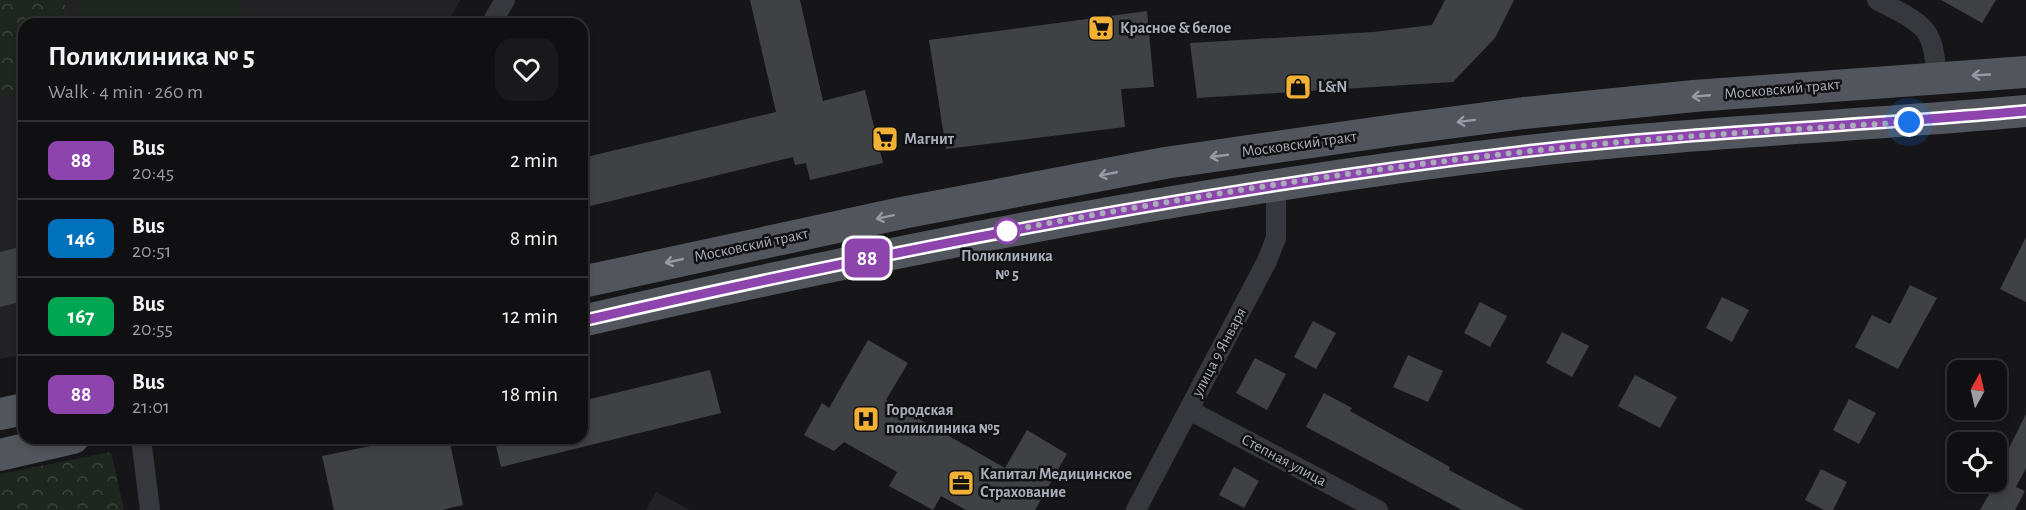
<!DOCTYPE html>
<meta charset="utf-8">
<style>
:root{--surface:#101012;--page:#19191b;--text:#f1f3f6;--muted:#9c9d9f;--line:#303032}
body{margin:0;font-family:"Alegreya Sans",sans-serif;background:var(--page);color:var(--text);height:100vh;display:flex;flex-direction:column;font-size:22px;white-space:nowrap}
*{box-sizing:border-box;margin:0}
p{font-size:20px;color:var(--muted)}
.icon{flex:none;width:33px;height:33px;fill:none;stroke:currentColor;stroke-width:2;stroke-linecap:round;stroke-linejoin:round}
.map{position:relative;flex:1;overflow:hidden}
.sheet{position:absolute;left:18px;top:18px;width:570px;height:426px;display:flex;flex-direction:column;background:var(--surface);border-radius:18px;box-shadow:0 3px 9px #0003,0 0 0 2px var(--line)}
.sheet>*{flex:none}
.badge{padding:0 12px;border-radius:9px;font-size:21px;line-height:39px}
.needle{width:39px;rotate:8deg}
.tools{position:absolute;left:1947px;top:360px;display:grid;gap:12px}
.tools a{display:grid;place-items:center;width:60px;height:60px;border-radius:12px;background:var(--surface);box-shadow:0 3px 9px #0003,0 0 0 2px var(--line);font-size:30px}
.you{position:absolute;width:30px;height:30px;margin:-15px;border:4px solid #fff;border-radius:50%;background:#1a73e8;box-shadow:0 0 0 9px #1a73e833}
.map>.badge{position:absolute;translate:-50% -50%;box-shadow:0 0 0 3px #fff}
.round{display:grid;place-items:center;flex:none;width:63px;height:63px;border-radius:18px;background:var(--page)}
.summary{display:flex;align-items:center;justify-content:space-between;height:102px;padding:0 30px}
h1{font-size:28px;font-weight:700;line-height:45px}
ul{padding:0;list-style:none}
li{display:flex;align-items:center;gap:18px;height:78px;padding:0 30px;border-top:2px solid var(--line)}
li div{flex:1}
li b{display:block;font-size:22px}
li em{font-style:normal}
li .badge{min-width:66px;font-weight:700;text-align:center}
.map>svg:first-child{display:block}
</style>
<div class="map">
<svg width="2026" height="510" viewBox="0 0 2026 510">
<defs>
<pattern id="forest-crowns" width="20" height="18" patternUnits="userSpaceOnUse" patternTransform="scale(1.5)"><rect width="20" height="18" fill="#1e261f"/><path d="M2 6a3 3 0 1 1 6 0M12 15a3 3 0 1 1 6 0" fill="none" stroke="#3c433d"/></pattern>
</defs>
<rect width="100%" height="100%" fill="#161618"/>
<!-- built -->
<g fill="#222225">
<polygon points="0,0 460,0 447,24 24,24 24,354 0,359"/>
<polygon points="656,492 690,510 646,510"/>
</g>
<!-- forest -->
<g fill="url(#forest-crowns)">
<polygon points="0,0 64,0 69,24 24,24 24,91 0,96"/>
<polygon points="111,452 124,510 0,510 0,474"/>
</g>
<!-- garden -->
<polygon fill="#1e261f" points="77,0 239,0 244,24 81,24"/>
<!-- building -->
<g fill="#404145">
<polygon points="750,0 800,0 823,101 865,90 883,163 810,180 806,163 795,165 793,157 582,208 582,158 776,112"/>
<polygon points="1445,0 1514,0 1495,38 1453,82 1197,98 1190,43 1373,32 1432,25"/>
<polygon points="1941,0 1996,0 1982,23"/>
<polygon points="1147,11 1154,87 1121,89 1125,127 946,149 929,40"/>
<polygon points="2026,237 2026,302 2000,289"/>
<polygon points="24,246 24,301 0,307 0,252"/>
<polygon points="1910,285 1937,298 1898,369 1855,347 1872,315 1890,324"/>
<polygon points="1722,297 1749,310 1732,342 1706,328"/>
<polygon points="1480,302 1507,316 1490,347 1464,333"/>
<polygon points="1313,321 1336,333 1316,369 1294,357"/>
<polygon points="1562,332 1589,346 1572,377 1546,363"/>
<polygon points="868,340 908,363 886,400 1005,468 1027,430 1067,454 1035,510 966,510 941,496 933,510 889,486 897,472 844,442 834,451 804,435 822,403 829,408"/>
<polygon points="1408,355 1443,371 1428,402 1393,387"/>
<polygon points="1255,358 1286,374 1267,410 1236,393"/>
<polygon points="710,370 721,413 501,467 494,438 582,438 582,401"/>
<polygon points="1635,375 1677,397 1660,428 1618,406"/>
<polygon points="1324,393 1352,408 1350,411 1450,467 1449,470 1524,510 1462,510 1306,427"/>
<polygon points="1849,399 1876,413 1859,444 1833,430"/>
<polygon points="2026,414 2026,468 2016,487 2025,491 2015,510 1980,510 1996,482 2003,465 2001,464"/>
<polygon points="409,438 449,438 463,505 442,510 334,510 322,456"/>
<polygon points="1234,467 1259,481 1244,508 1219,495"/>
<polygon points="1821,469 1847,482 1833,510 1824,510 1805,500"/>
</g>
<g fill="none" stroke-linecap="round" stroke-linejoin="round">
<!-- minor -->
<g stroke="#37383d" stroke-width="20">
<path d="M 1877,0 C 1893,9 1919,19 1928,35 C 1935,47 1935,63 1937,77"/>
<polyline points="491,24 505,0"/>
<polyline points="1189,410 1378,510"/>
<polyline points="141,438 150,510"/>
<polyline points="1136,510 1267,261 1276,238 1276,186"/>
</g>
<!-- primary -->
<g stroke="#53555c" stroke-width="32">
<polyline points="582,282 902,213 1165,163 1395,130 1524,113 1694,96 2026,72"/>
<path d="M 582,321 C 894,249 1210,188 1528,151 C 1694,132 1860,126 2026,111"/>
<polyline points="0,414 24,409"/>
<polyline points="0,455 73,438"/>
</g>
</g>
<!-- one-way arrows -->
<defs><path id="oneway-shaft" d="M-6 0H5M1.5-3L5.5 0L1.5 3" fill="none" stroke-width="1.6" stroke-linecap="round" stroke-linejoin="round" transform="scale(1.5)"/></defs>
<g stroke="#979ba6">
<use href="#oneway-shaft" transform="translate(1981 75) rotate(177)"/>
<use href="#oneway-shaft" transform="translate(1701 96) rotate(175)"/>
<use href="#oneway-shaft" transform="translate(1466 121) rotate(173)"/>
<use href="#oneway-shaft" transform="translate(1219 156) rotate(172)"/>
<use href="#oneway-shaft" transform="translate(1108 174) rotate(169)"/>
<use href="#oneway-shaft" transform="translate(885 217) rotate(168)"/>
<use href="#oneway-shaft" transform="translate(674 261) rotate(167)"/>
</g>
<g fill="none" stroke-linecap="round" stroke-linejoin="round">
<defs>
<path id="line" d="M 582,321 C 894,249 1210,188 1528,151 C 1694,132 1860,126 2026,111"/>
</defs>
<!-- line casing -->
<use href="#line" stroke="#fff" stroke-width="14"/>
<!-- line -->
<use href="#line" stroke="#8e44ad" stroke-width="9"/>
<!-- walk -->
<path stroke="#a8adb8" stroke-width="6" stroke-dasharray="0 10.8" d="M 1007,231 C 1180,198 1356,170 1531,151 C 1657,137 1783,130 1909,122"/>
</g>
<!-- icons -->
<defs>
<symbol id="supermarket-square" viewBox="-11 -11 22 22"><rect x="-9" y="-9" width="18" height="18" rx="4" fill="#f2b134" stroke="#111113"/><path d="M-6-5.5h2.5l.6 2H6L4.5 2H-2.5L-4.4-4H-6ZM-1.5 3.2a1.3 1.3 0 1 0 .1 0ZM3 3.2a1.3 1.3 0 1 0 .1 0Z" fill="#111"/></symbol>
<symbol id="shop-square" viewBox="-11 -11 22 22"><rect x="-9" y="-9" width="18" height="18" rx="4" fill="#f2b134" stroke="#111113"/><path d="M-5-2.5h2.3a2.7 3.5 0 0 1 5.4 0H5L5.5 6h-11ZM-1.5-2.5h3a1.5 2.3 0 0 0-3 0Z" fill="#111"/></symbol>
<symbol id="hospital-square" viewBox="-11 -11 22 22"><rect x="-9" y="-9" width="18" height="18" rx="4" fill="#f2b134" stroke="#111113"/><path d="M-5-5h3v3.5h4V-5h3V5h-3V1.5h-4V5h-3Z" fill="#111"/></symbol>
<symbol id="office-square" viewBox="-11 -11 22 22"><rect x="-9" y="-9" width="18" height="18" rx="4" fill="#f2b134" stroke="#111113"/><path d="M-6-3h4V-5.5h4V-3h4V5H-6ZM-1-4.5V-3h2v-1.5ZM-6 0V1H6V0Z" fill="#111"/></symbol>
</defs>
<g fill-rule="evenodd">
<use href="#supermarket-square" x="1086" y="13" width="30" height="30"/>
<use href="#shop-square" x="1283" y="72" width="30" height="30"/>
<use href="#supermarket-square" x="870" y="124" width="30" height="30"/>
<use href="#hospital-square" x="851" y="404" width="30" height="30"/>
<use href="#office-square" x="946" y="468" width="30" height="30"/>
</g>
<!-- markers -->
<circle fill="#fff" stroke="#8e44ad" stroke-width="3" cx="1007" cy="231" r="12"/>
<g text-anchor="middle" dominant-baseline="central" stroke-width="5" stroke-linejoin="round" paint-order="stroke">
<!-- poi labels -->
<g font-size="16" font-weight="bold" fill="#a8adb8" stroke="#111113" text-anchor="start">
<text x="1120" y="28">Красное &amp; белое</text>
<text x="1318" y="87">L&amp;N</text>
<text x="904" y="139">Магнит</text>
<text x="886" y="410">Городская<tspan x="886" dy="18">поликлиника №5</tspan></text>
<text x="980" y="474">Капитал Медицинское<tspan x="980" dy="18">Страхование</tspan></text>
</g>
<!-- street labels -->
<g font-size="16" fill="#a8adb8" stroke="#111113">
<text transform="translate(1782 89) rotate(-5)">Московский тракт</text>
<text transform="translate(1299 144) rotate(-8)">Московский тракт</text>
<text transform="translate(751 245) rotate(-12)">Московский тракт</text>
<text transform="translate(1219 352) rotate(-62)">улица 9 Января</text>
<text transform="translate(1284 460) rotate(28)">Степная улица</text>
</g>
<!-- stop labels -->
<g font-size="16" font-weight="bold" fill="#a8adb8" stroke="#111113">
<text x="1007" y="256">Поликлиника<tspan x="1007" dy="18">№ 5</tspan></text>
</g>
</g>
</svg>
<div class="tools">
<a><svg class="needle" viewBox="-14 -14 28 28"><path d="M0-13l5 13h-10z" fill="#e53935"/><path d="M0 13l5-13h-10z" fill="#9c9d9f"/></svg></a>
<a><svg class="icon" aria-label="locate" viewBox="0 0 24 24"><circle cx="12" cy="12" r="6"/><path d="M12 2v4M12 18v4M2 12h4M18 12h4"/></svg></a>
</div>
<div class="you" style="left:1909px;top:122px"></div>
<b class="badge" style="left:867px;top:258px;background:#8e44ad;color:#fff">88</b>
<section class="sheet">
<div class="summary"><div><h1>Поликлиника № 5</h1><p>Walk · 4 min · 260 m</p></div><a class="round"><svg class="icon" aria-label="heart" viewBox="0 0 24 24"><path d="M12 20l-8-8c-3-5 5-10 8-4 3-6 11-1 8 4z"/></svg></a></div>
<ul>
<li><span class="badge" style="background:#8e44ad;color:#fff">88</span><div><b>Bus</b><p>20:45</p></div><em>2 min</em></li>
<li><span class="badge" style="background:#0072bc;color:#fff">146</span><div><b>Bus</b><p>20:51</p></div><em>8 min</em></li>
<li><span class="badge" style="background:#00a651;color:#fff">167</span><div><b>Bus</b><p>20:55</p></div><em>12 min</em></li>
<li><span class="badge" style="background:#8e44ad;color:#fff">88</span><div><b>Bus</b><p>21:01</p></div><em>18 min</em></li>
</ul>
</section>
</div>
